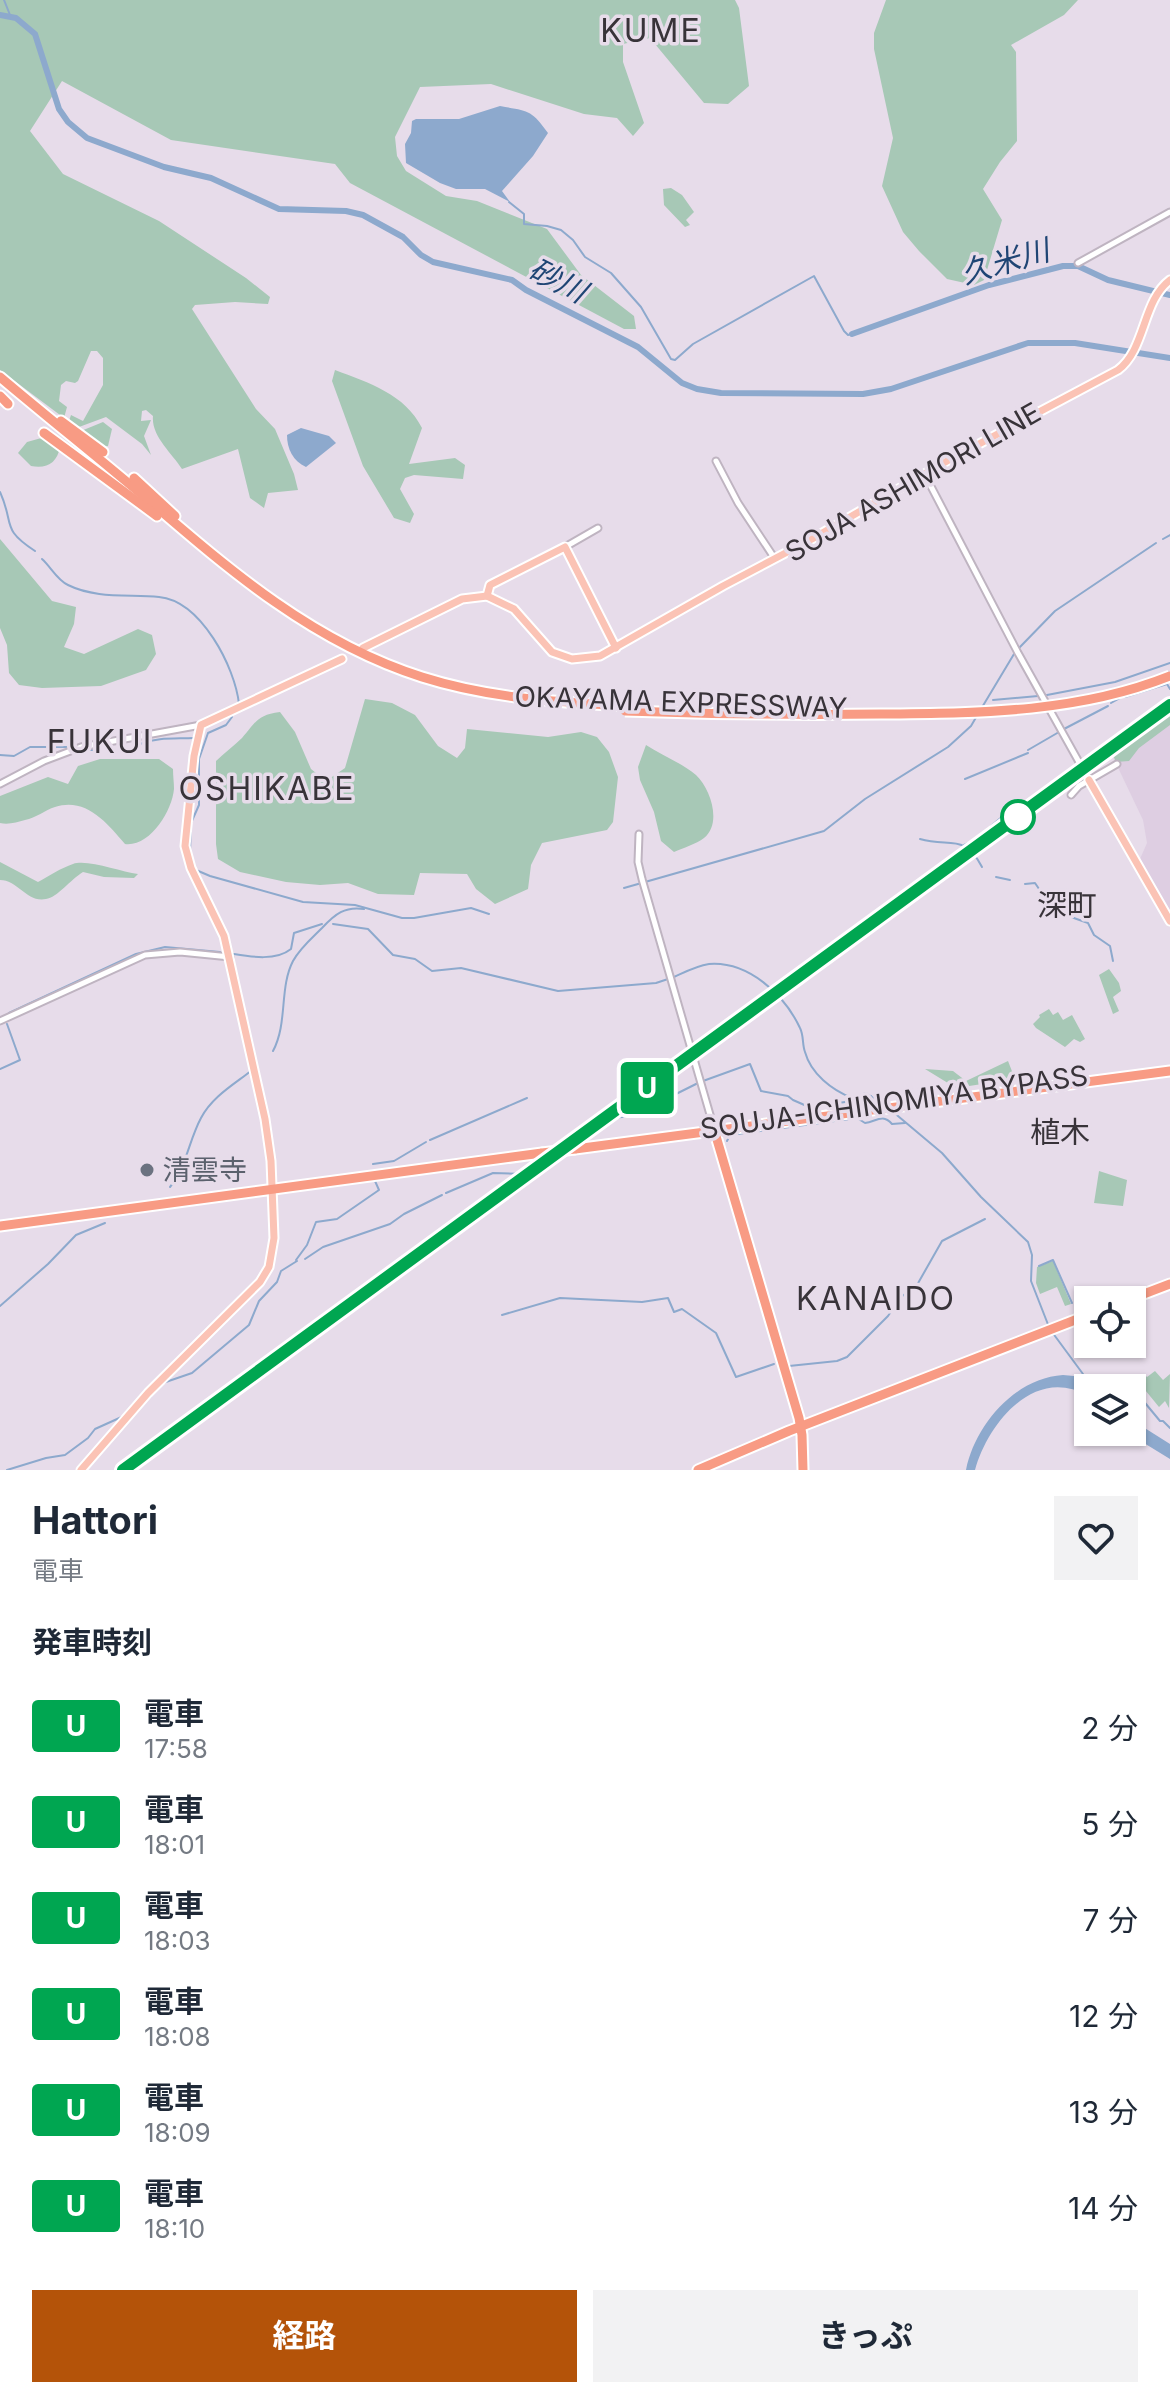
<!DOCTYPE html>
<html lang="ja">
<meta charset="utf-8">
<style>
:root{--surface:#fff;--page:#f2f2f3;--text:#1f2937;--muted:#747a83;--accent:#b45309}
body{margin:0;font-family:Inter,"Noto Sans JP",sans-serif;background:var(--page);color:var(--text);height:100vh;display:flex;flex-direction:column;font-size:30px;white-space:nowrap}
*{box-sizing:border-box;margin:0}
p{font-size:26px;color:var(--muted)}
.icon{flex:none;width:44px;height:44px;fill:none;stroke:currentColor;stroke-width:2;stroke-linecap:round;stroke-linejoin:round}
.map{position:relative;height:1470px;overflow:hidden}
.sheet{display:flex;flex-direction:column;background:var(--surface);flex:1}
.sheet>*{flex:none}
.badge{padding:0 16px;border-radius:6px;font-size:28px;line-height:52px}
.tools{position:absolute;left:1074px;top:1286px;display:grid;gap:16px}
.tools a{display:grid;place-items:center;width:72px;height:72px;border-radius:0px;background:var(--surface);box-shadow:0 2px 6px #0004;font-size:40px}
.map>.badge{position:absolute;translate:-50% -50%;box-shadow:0 0 0 4px #fff}
h2{padding:0 32px;font-size:30px;line-height:72px}
.round{display:grid;place-items:center;flex:none;width:84px;height:84px;border-radius:0px;background:var(--page)}
.head{display:flex;align-items:center;justify-content:space-between;height:136px;padding:0 32px}
h1{font-size:38px;font-weight:700;line-height:60px}
.cta{display:flex;gap:16px;margin-top:auto;padding:16px 32px}
.cta a{flex:1;height:92px;border-radius:0px;background:var(--accent);color:#fff;font-size:32px;font-weight:700;line-height:92px;text-align:center}
.cta a+a{background:var(--page);color:var(--text)}
ul{padding:0;list-style:none}
li{display:flex;align-items:center;gap:24px;height:96px;padding:0 32px}
li div{flex:1}
li b{display:block;font-size:30px}
li em{font-style:normal}
li .badge{min-width:88px;font-weight:700;text-align:center}
.map>svg:first-child{display:block}
</style>
<div class="map">
<svg width="1170" height="1470" viewBox="0 0 1170 1470">
<rect width="100%" height="100%" fill="#e7dcea"/>
<!-- built -->
<polygon fill="#decee2" points="1170,713 1170,913 1140,859 1147,843 1143,820 1112,755"/>
<!-- green -->
<g fill="#a7c8b6">
<path d="M 0,0 L 735,0 L 739,8 L 749,86 L 728,104 L 704,103 L 650,38 L 623,44 L 623,62 L 644,123 L 633,136 L 617,118 L 584,114 L 491,84 L 420,87 L 395,137 L 397,156 L 406,171 L 446,196 L 477,201 L 547,229 L 581,275 L 634,316 L 636,329 L 624,329 L 350,183 L 335,164 L 171,140 L 62,81 L 30,131 L 63,174 L 159,221 L 246,278 L 270,297 L 268,304 L 235,302 L 195,305 L 192,309 L 256,409 L 275,429 L 294,474 L 298,490 L 268,493 L 264,508 L 250,498 L 238,449 L 182,469 C 172,453 151,436 153,416 L 146,410 L 142,411 L 141,421 L 151,420 L 144,436 L 151,455 L 142,444 L 106,417 L 79,427 L 69,421 L 71,415 L 83,421 L 103,385 L 103,358 L 97,351 L 91,351 L 78,381 L 75,383 L 66,381 L 61,385 L 59,401 L 67,407 L 64,418 L 0,370 Z"/>
<polygon points="886,0 1078,0 1064,15 1011,45 1016,52 1017,141 1000,162 983,189 1002,220 984,280 974,285 947,279 919,251 903,232 882,186 893,138 874,49 874,33"/>
<polygon points="671,188 682,195 694,212 686,220 690,225 685,227 664,205 663,189"/>
<path d="M 335,370 C 369,383 405,394 422,428 L 409,464 L 455,458 L 465,465 L 463,479 L 414,475 L 405,478 L 400,489 L 414,514 L 410,523 L 394,518 L 363,466 L 332,381 Z"/>
<polygon points="103,422 112,429 108,446 104,447 81,431"/>
<path d="M 45,437 L 60,447 C 57,463 47,469 31,466 L 18,453 L 27,442 Z"/>
<polygon points="0,539 52,601 76,607 74,624 64,647 84,654 138,629 152,635 156,654 146,670 101,686 42,688 19,685 9,673 7,645 0,628"/>
<path d="M 365,699 L 392,703 L 415,715 L 438,746 L 457,758 L 465,748 L 467,729 L 548,737 L 581,732 L 597,737 L 609,752 L 618,777 L 613,822 L 607,830 L 542,843 L 531,865 L 528,889 L 495,904 L 476,889 L 467,874 L 420,873 L 414,895 L 378,894 L 348,883 L 320,885 L 286,882 L 240,872 L 218,859 L 216,844 L 216,761 C 224,753 234,746 242,738 C 256,722 257,715 280,712 L 295,732 L 311,769 L 326,781 L 345,768 Z"/>
<polygon points="1170,714 1170,725 1139,748 1129,761 1116,762 1113,755"/>
<path d="M 646,745 C 661,755 682,763 696,775 C 711,789 722,824 704,838 C 696,844 683,848 674,852 L 661,841 L 654,812 L 640,780 L 638,767 Z"/>
<path d="M 100,759 L 159,759 L 173,769 C 173,776 174,783 174,789 C 172,811 150,847 125,844 C 107,823 86,797 55,807 C 45,810 36,818 25,820 C 17,822 9,825 0,823 L 0,796 L 48,777 L 68,784 L 78,766 Z"/>
<path d="M 0,862 L 38,882 C 49,876 61,868 73,864 C 88,859 120,872 138,874 L 134,878 L 104,877 L 83,872 C 71,879 57,898 46,899 C 27,903 18,880 0,880 Z"/>
<polygon points="1109,969 1119,983 1121,991 1113,997 1119,1011 1113,1014 1099,975"/>
<polygon points="1049,1009 1053,1015 1058,1012 1063,1020 1072,1015 1085,1039 1080,1042 1074,1039 1065,1047 1036,1028 1033,1024 1040,1017 1039,1015"/>
<polygon points="1008,1061 1015,1079 956,1088 925,1069 953,1071 966,1081"/>
<polygon points="1099,1171 1127,1180 1123,1206 1094,1203"/>
<polygon points="1053,1261 1071,1304 1065,1306 1057,1287 1040,1294 1036,1283 1037,1267"/>
<polygon points="1155,1371 1163,1380 1170,1374 1169,1408 1165,1401 1159,1407 1141,1385 1133,1390 1130,1386 1144,1374 1147,1377"/>
</g>
<!-- water -->
<g fill="#8da9cd">
<path d="M 500,106 C 528,111 531,109 548,133 L 533,156 L 502,191 L 510,202 L 485,189 L 456,189 L 440,183 L 406,163 L 405,144 L 411,133 L 412,121 L 416,119 L 459,119 Z"/>
<path d="M 301,428 L 329,436 L 336,443 L 306,467 C 293,461 287,449 287,435 Z"/>
<path d="M 1063,1375 L 1074,1376 L 1099,1388 L 1088,1388 L 1088,1396 C 1035,1365 988,1423 975,1470 L 966,1470 C 975,1425 1015,1378 1063,1375 Z"/>
<polygon points="1132,1420 1170,1444 1170,1459 1126,1432 1132,1432"/>
</g>
<g fill="none" stroke-linecap="round" stroke-linejoin="round">
<!-- stream -->
<g stroke="#8da9cd" stroke-width="2">
<polyline points="4,0 10,15"/>
<polyline points="509,202 524,214 524,224 547,226 561,230 573,240 585,257 611,273 641,307 671,359 675,360 693,344 814,276 844,331 848,335 852,334"/>
<path d="M 0,492 C 15,525 0,528 35,551"/>
<polyline points="1163,539 1170,535"/>
<path d="M 42,559 C 51,567 57,580 68,585 C 96,599 130,594 159,597 C 201,601 235,667 239,704"/>
<polyline points="1019,648 1055,611 1156,543"/>
<polyline points="1047,695 1115,682 1170,663"/>
<polyline points="1125,697 1167,684 1170,689"/>
<polyline points="993,700 1038,696"/>
<polyline points="1111,703 1120,698"/>
<polyline points="981,709 1014,654"/>
<polyline points="1064,729 1108,706"/>
<path d="M 136,740 L 140,744 C 158,737 175,739 194,738"/>
<polyline points="81,750 93,750 99,746"/>
<polyline points="1028,750 1059,732"/>
<polyline points="0,755 14,756 30,747 69,747"/>
<polyline points="1084,765 1170,703"/>
<polyline points="965,779 1028,753"/>
<polyline points="1026,804 1042,796 1078,769"/>
<polyline points="991,826 1021,801"/>
<path d="M 920,839 C 949,848 964,832 982,867"/>
<polyline points="964,845 987,835"/>
<polyline points="190,852 191,823 199,805 199,759 208,733 226,725 232,717"/>
<polyline points="194,866 196,870 210,876 303,902 355,905 402,918 414,918 471,908 489,914"/>
<polyline points="996,877 1010,880"/>
<polyline points="1025,884 1035,883 1054,911 1088,923 1094,935 1110,946 1113,961"/>
<polyline points="624,888 824,831 865,799 948,747 971,726 978,714"/>
<polyline points="333,924 368,929 393,955 415,959 432,971 461,968 558,991 656,983 668,979"/>
<path d="M 234,954 C 252,957 276,961 291,949 L 294,933 L 322,924"/>
<path d="M 674,977 C 685,972 696,966 709,964 C 748,961 784,994 800,1028 C 804,1036 802,1044 805,1052 C 811,1074 832,1090 852,1098 L 866,1093 L 884,1105"/>
<polyline points="9,1013 136,954 165,947 220,952"/>
<path d="M 273,1051 C 288,1023 279,988 293,961 C 300,948 312,938 322,928 C 335,914 345,906 364,909"/>
<polyline points="0,1069 20,1060 7,1024"/>
<polyline points="703,1081 750,1064 761,1091 788,1096 793,1100 809,1107 867,1099 871,1096"/>
<polyline points="892,1111 942,1153 981,1197 1028,1242 1032,1255 1031,1281 1049,1327"/>
<polyline points="430,1140 527,1098"/>
<path d="M 727,1141 L 730,1135 L 857,1118 L 865,1123 C 876,1122 882,1113 892,1124 L 905,1123"/>
<polyline points="562,1147 566,1143 574,1146 612,1118 622,1117 647,1104 656,1104 698,1083"/>
<polyline points="373,1164 394,1161 426,1142"/>
<path d="M 170,1187 C 186,1168 189,1140 201,1118 C 212,1097 233,1085 251,1071"/>
<polyline points="446,1193 493,1173 524,1174 547,1157"/>
<polyline points="305,1259 323,1247 390,1224 404,1214 442,1195"/>
<polyline points="296,1260 307,1245 316,1222 337,1219 379,1190 375,1181"/>
<polyline points="1039,1266 1053,1260 1072,1303"/>
<polyline points="0,1306 48,1264 76,1235 105,1223"/>
<polyline points="502,1315 560,1298 642,1302 668,1298 674,1312 682,1309 716,1333 736,1377 774,1364"/>
<polyline points="1052,1332 1083,1374 1085,1383"/>
<polyline points="789,1366 837,1361 847,1357 888,1316 901,1297 917,1285 942,1241 985,1219"/>
<polyline points="160,1384 192,1373 249,1325 259,1301 277,1282 281,1271 297,1261"/>
<polyline points="1132,1393 1136,1392 1160,1421 1163,1421 1170,1428"/>
<polyline points="7,1470 46,1458 65,1455 88,1438 95,1429 126,1415"/>
</g>
<!-- river -->
<g stroke="#8da9cd" stroke-width="6">
<polyline points="0,15 16,18 35,34 59,109 68,122 87,138 164,167 211,178 279,209 346,211 363,215 403,237 421,255 433,262 512,280 526,290 638,347 682,383 697,389 721,393 863,394 891,389 1028,343 1075,343 1170,358"/>
<polyline points="852,334 989,285 1063,266 1078,266 1108,280 1170,295"/>
</g>
<defs>
<g id="minor">
<polyline points="1078,263 1170,212"/>
<polyline points="716,461 738,503 775,559"/>
<polyline points="925,475 1018,653 1089,780"/>
<polyline points="565,547 598,528"/>
<polyline points="0,784 44,761 81,747 201,725"/>
<polyline points="1071,795 1079,786 1117,764"/>
<polyline points="639,834 638,862 642,879 713,1125"/>
<polyline points="0,1021 145,955 180,952 230,957"/>
</g>
<g id="major">
<polyline points="487,596 490,585 565,547 616,648"/>
<path d="M 363,648 L 462,599 L 487,596 L 514,609 L 552,652 L 572,659 L 600,656 L 723,586 L 812,539 L 947,461 L 1118,370 C 1146,349 1142,301 1170,280"/>
<polyline points="1089,780 1170,921"/>
<polyline points="81,1470 148,1393 260,1282 269,1267 274,1238 271,1161 265,1119 224,936 191,868 185,846 194,756 201,725 342,659"/>
</g>
<g id="highway">
<path d="M 0,377 C 46,416 94,454 140,493 C 226,567 311,642 422,677 C 488,698 556,702 625,706"/>
<polyline points="0,396 8,404"/>
<polyline points="61,421 103,452"/>
<polyline points="44,433 157,516"/>
<polyline points="134,478 175,516"/>
<polyline points="713,1126 799,1418 802,1435 803,1470"/>
<polyline points="575,1149 1170,1071"/>
<polyline points="0,1226 542,1153"/>
<polyline points="1128,1300 1170,1284"/>
<polyline points="698,1470 789,1431 1088,1315"/>
</g>
</defs>
<!-- minor casing -->
<use href="#minor" stroke="#bfb4c1" stroke-width="9"/>
<!-- major casing -->
<use href="#major" stroke="#fff" stroke-width="11"/>
<!-- highway casing -->
<use href="#highway" stroke="#fff" stroke-width="13"/>
<!-- minor -->
<use href="#minor" stroke="#fff" stroke-width="5"/>
<!-- major -->
<use href="#major" stroke="#fbc3b5" stroke-width="7"/>
<!-- highway -->
<use href="#highway" stroke="#f89b84" stroke-width="9"/>
<!-- rail -->
<polyline stroke="#6c666e" stroke-width="2" stroke-dasharray="4 8" stroke-linecap="butt" points="123,1470 1170,705"/>
<defs>
<g id="highway-bridge">
<path d="M 625,711 C 710,714 796,715 881,714 C 979,713 1078,713 1170,676"/>
<polyline points="542,1153 575,1149"/>
</g>
</defs>
<!-- highway-bridge casing -->
<use href="#highway-bridge" stroke="#fff" stroke-width="13" stroke-linecap="butt"/>
<!-- highway-bridge -->
<use href="#highway-bridge" stroke="#f89b84" stroke-width="9"/>
</g>
<g fill="none" stroke-linecap="round" stroke-linejoin="round">
<defs>
<polyline id="line" points="123,1470 1170,705"/>
</defs>
<!-- line casing -->
<use href="#line" stroke="#fff" stroke-width="18"/>
<!-- line -->
<use href="#line" stroke="#00a651" stroke-width="12"/>
</g>
<!-- markers -->
<circle fill="#fff" stroke="#00a651" stroke-width="4" cx="1018" cy="817" r="16"/>
<circle fill="#6b7280" stroke="#e7dcea" stroke-width="3" cx="147" cy="1170" r="8"/>
<g text-anchor="middle" dominant-baseline="central" stroke-width="7" stroke-linejoin="round" paint-order="stroke">
<!-- street labels -->
<g font-size="28" fill="#383339" stroke="#e7dcea">
<text transform="translate(913 482) rotate(-30)">SOJA ASHIMORI LINE</text>
<text transform="translate(681 702) rotate(2)">OKAYAMA EXPRESSWAY</text>
<text transform="translate(894 1102) rotate(-8)">SOUJA-ICHINOMIYA BYPASS</text>
</g>
<!-- worship labels -->
<g font-size="28" fill="#5b616d" stroke="#e7dcea" text-anchor="start">
<text x="163" y="1170">清雲寺</text>
</g>
<!-- water labels -->
<g font-size="30" font-style="italic" fill="#1f4574" stroke="#e7dcea">
<text transform="translate(1005 261) rotate(-16)">久米川</text>
<text transform="translate(558 280) rotate(27)">砂川</text>
</g>
<!-- neighbourhood labels -->
<g font-size="30" fill="#383339" stroke="#e7dcea">
<text x="1067" y="905">深町</text>
<text x="1060" y="1132">植木</text>
</g>
<!-- quarter labels -->
<g font-size="32" letter-spacing="2" fill="#383339" stroke="#e7dcea">
<text x="651" y="30">KUME</text>
<text x="100" y="741">FUKUI</text>
<text x="267" y="788">OSHIKABE</text>
<text x="876" y="1298">KANAIDO</text>
</g>
</g>
</svg>
<div class="tools">
<a><svg class="icon" aria-label="locate" viewBox="0 0 24 24"><circle cx="12" cy="12" r="6"/><path d="M12 2v4M12 18v4M2 12h4M18 12h4"/></svg></a>
<a><svg class="icon" aria-label="layers" viewBox="0 0 24 24"><path d="M12 4l9 5-9 5-9-5zM3 14l9 5 9-5"/></svg></a>
</div>
<b class="badge" style="left:647px;top:1088px;background:#00a651;color:#fff">U</b>
</div>
<section class="sheet">
<div class="head"><div><h1>Hattori</h1><p>電車</p></div><a class="round"><svg class="icon" aria-label="heart" viewBox="0 0 24 24"><path d="M12 20l-8-8c-3-5 5-10 8-4 3-6 11-1 8 4z"/></svg></a></div>
<h2>発車時刻</h2>
<ul>
<li><span class="badge" style="background:#00a651;color:#fff">U</span><div><b>電車</b><p>17:58</p></div><em>2 分</em></li>
<li><span class="badge" style="background:#00a651;color:#fff">U</span><div><b>電車</b><p>18:01</p></div><em>5 分</em></li>
<li><span class="badge" style="background:#00a651;color:#fff">U</span><div><b>電車</b><p>18:03</p></div><em>7 分</em></li>
<li><span class="badge" style="background:#00a651;color:#fff">U</span><div><b>電車</b><p>18:08</p></div><em>12 分</em></li>
<li><span class="badge" style="background:#00a651;color:#fff">U</span><div><b>電車</b><p>18:09</p></div><em>13 分</em></li>
<li><span class="badge" style="background:#00a651;color:#fff">U</span><div><b>電車</b><p>18:10</p></div><em>14 分</em></li>
</ul>
<div class="cta"><a>経路</a><a>きっぷ</a></div>
</section>
